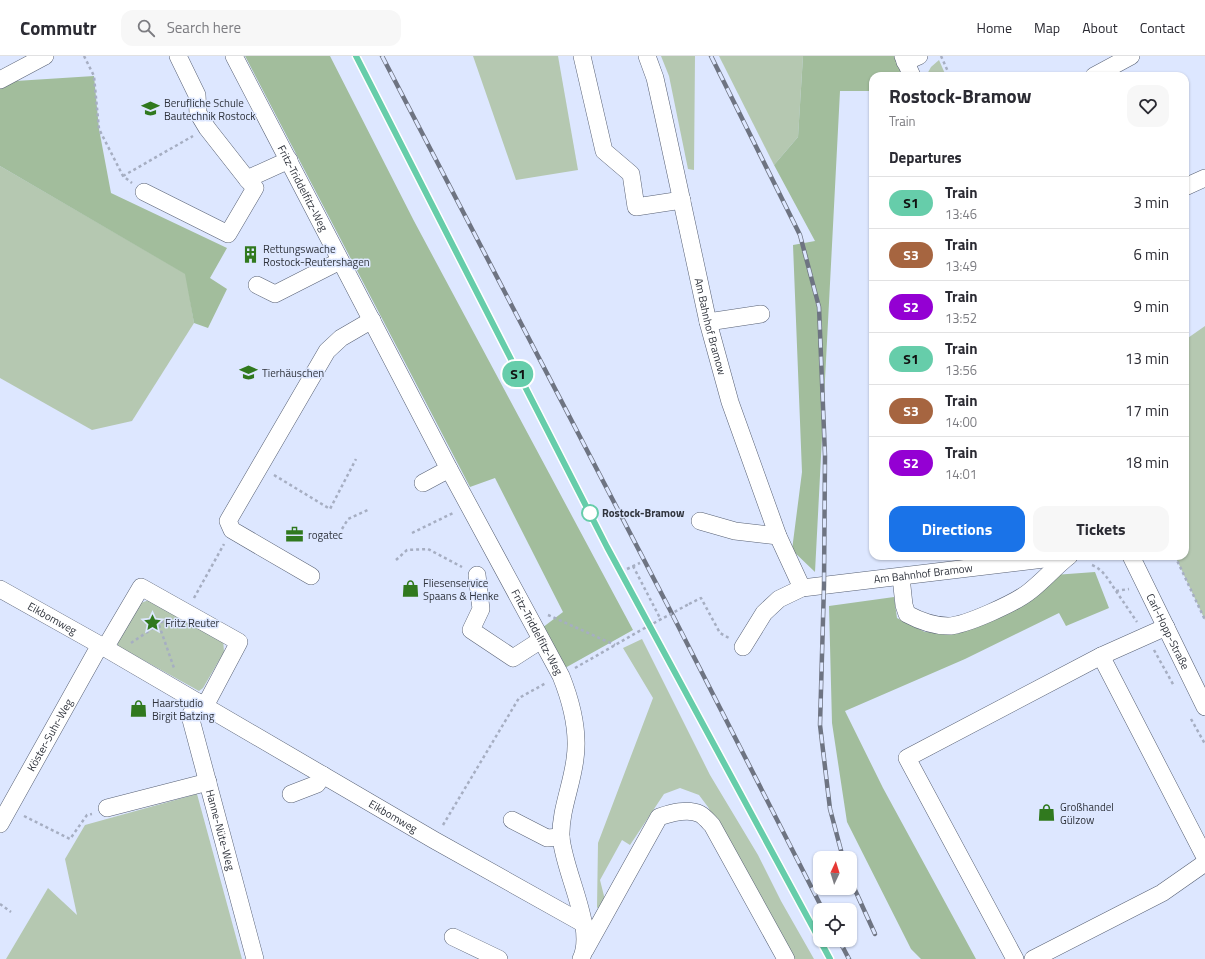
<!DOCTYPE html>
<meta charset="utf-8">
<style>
:root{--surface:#fff;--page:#f7f7f7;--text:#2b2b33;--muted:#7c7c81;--line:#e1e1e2;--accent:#1a73e8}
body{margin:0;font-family:"Titillium Web",sans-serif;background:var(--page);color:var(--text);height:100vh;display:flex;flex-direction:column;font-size:15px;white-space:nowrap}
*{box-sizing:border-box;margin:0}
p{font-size:13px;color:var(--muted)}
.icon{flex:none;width:22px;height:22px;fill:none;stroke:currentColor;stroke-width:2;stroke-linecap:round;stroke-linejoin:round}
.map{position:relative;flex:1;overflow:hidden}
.panel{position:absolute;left:869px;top:16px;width:320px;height:488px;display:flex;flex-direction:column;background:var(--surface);border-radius:12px;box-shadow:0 1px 3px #0004}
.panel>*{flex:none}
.badge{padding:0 8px;border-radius:13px;font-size:14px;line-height:26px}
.needle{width:26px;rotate:4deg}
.tools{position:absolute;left:813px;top:795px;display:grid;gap:8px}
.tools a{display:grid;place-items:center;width:44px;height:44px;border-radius:8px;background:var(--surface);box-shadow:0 1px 3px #0004;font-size:20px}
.map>.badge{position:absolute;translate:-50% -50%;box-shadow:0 0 0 2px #fff}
h2{padding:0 20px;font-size:15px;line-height:36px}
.round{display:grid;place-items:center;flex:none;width:42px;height:42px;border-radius:12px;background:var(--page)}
.headline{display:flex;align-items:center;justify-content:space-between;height:68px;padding:0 20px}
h1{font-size:19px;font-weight:700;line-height:30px}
.cta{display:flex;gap:8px;margin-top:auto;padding:8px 20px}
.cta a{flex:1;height:46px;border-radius:12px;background:var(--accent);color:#fff;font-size:16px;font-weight:700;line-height:46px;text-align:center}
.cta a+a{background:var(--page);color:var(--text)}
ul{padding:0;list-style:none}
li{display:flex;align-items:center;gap:12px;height:52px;padding:0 20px;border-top:1px solid var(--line)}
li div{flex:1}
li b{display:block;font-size:15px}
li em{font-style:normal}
li .badge{min-width:44px;font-weight:700;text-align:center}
header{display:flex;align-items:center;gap:24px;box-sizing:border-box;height:56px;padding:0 20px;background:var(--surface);border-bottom:1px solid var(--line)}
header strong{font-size:19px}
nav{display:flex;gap:22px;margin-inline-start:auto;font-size:14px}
.search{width:280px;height:36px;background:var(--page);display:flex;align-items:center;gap:10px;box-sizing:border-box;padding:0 14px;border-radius:12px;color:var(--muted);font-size:15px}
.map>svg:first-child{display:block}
</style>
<header>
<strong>Commutr</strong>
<div class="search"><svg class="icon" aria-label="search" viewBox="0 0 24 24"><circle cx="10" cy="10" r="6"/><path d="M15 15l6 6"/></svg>Search here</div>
<nav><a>Home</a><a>Map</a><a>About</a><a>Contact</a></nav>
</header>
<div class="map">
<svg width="1205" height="903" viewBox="0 0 1205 903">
<rect width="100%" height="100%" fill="#dde7ff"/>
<!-- green -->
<g fill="#b5c8b1">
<polygon points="473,0 558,0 578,114 516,124"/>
<polygon points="661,0 695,0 694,114 688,113 669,20"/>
<polygon points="719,0 803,0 798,81 774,109"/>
<polygon points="939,4 946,20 926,20 931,11"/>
<polygon points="0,110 186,218 194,267 132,365 92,374 0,322"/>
<polygon points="1205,270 1205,564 1175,500 1185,500 1185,284"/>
<polygon points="149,544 223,583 224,596 203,632 199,635 118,590 117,583 138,548"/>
<polygon points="642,583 710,719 758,799 781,845 814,903 790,903 708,751 699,739 680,732 664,738 630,789 622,784 600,824 605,844 601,850 597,852 598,787 653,642 623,592"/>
<polygon points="197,738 242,903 6,903 48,832 77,859 65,803 85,769"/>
</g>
<!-- forest -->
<g fill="#a2bd9c">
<polygon points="245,0 330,0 414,165 633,574 565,612 542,572 563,556 495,422 470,431"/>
<polygon points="803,0 903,0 912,20 873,20 873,35 840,35 815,516 792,494 802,416 793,189 815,185 774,109 798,81"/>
<polygon points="94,20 99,73 111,137 227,192 210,222 227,233 208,272 194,267 185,218 0,110 0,26"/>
<polygon points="1095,516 1109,552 1066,570 1059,557 965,603 845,655 883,732 976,903 921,903 911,893 847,766 832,667 829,550 894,541 897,562 925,576 957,578 1028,545 1054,519"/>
</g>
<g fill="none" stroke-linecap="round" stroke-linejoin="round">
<defs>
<g id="minor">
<polyline points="178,0 197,39 198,57 207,72 247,123 289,104"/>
<path id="s1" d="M 234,0 L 449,413 L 561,620 C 571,645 579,676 575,703 C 572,729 560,755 561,781 C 564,817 596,872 581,903"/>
<polyline points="582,0 604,95 631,118 636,151 682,144"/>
<path id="s2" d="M 647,0 L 655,22 L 663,58 L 708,266 L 730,346 L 778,480 L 802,532"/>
<polyline points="903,0 912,20"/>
<polyline points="905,6 919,0"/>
<polyline points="1094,20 1131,0"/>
<polyline points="0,24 45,0"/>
<polyline points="1185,131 1205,122"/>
<polyline points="144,136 228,178 255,132 247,123"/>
<polyline points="257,229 275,238 340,205"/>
<polyline points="708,266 761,258"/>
<polyline points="423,427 449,413"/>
<polyline points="700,465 735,475 778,480"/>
<path id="s3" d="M 1131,500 L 1205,651"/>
<polyline points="477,519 481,553 471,574 513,602 541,584"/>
<polyline points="311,520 232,474 228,465 327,295 341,282 372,264"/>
<path d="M 901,521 L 904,549 L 907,558 C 920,565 933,570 948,570 C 965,570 1017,546 1030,535 C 1044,524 1055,511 1069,500"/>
<path id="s4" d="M 0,533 L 100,589 L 434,784 L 584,868"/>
<path id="s5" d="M 743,591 L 764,557 L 779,543 L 802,532 L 1069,500"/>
<polyline points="105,592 141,531 239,586 205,650"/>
<polyline points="1101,600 1205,801"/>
<path id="s6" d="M 198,646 L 190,660 L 255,903"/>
<polyline points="291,738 317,728 323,719"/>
<polyline points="107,752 208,726"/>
<polyline points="512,764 547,782 561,781"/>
<path id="s7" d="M 0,768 L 100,589"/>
<polyline points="453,881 499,903"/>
<path d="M 585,894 L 659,761 C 671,757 688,752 700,758 C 704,760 709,766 712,769 L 786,903"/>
<polyline points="1015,903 907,702 1101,600 1166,571"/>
<polyline points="1033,903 1162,837 1205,807"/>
</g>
</defs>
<!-- minor casing -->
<use href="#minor" stroke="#576074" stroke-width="18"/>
<!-- path -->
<g stroke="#a6aec2" stroke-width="2.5" stroke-dasharray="3 3" stroke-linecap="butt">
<polyline points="84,0 94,20 99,73 123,120 132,127"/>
<polyline points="941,0 950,20"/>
<polyline points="123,120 193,80"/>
<polyline points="274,419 330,453 356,403"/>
<polyline points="342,473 348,463 370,453"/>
<polyline points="412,477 455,456"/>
<polyline points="1175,500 1205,564"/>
<polyline points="396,504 407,494 428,493 462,511"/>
<path d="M 1092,509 C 1104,514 1109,525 1116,535 L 1129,533"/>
<polyline points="633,510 661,564"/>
<polyline points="627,513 640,507"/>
<polyline points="1116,535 1137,566"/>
<polyline points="194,542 224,488"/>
<polyline points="689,548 701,542 720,577 729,582"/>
<polyline points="548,559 615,589"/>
<polyline points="159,569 174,612"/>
<polyline points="131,587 165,564"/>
<polyline points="1154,594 1174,630"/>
<polyline points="575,612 643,573"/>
<polyline points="1191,663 1205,688"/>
<polyline points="24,760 70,783 87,759 92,758"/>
<polyline points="443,769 519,642 546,627"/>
<polyline points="0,848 11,856"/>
</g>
<!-- minor -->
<use href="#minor" stroke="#fff" stroke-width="17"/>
<defs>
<g id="rail">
<polyline points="356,0 607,491 830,903"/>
<polyline points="382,0 669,552 823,854"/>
<polyline points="711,0 800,179 819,251 825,400 824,529 820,669 830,753 843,802"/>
<polyline points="850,823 875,878"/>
<polyline points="839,884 849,903"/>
</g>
</defs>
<!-- rail casing -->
<use href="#rail" stroke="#6e7482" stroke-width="4.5"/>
<!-- rail -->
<use href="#rail" stroke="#dde7ff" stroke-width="3" stroke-dasharray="9" stroke-linecap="butt"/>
<!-- path-bridge -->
<polyline stroke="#a6aec2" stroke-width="2.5" stroke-dasharray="3 3" stroke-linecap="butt" points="643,573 689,548"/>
</g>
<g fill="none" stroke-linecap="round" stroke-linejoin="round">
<defs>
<polyline id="line" points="356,0 607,491 830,903"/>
</defs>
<!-- line casing -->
<use href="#line" stroke="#fff" stroke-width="9"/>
<!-- line -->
<use href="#line" stroke="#66cdaa" stroke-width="6"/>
</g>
<!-- icons -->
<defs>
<symbol id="school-bare" viewBox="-9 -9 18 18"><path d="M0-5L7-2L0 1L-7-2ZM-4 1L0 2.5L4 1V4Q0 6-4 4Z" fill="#30791e" stroke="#dde7ff" stroke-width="2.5" paint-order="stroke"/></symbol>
<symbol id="building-bare" viewBox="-9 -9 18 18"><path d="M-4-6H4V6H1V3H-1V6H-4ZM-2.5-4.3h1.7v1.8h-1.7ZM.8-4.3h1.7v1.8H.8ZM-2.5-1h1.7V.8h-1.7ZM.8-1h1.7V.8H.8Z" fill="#30791e" stroke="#dde7ff" stroke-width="2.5" paint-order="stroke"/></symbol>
<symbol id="office-bare" viewBox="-9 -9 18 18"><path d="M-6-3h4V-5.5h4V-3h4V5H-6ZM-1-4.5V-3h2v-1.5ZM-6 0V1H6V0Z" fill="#30791e" stroke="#dde7ff" stroke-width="2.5" paint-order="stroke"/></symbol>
<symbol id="shop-bare" viewBox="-9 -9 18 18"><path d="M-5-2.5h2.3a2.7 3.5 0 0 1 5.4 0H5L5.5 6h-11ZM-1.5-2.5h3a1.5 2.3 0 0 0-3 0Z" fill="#30791e" stroke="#dde7ff" stroke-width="2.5" paint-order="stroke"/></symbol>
<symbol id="sight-bare" viewBox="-9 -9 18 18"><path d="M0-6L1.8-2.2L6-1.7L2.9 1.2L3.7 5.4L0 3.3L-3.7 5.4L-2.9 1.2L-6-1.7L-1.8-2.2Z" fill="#30791e" stroke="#dde7ff" stroke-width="2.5" paint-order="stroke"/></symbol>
</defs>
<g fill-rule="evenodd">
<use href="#school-bare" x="138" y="40" width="25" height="25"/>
<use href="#building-bare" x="238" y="186" width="25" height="25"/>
<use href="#school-bare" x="236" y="304" width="25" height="25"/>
<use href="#office-bare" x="282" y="466" width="25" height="25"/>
<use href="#shop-bare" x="398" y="520" width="25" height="25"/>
<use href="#sight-bare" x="140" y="554" width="25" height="25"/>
<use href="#shop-bare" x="126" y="640" width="25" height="25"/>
<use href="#shop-bare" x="1034" y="744" width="25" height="25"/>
</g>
<!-- markers -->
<circle fill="#fff" stroke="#66cdaa" stroke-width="2" cx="590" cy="457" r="8"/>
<g text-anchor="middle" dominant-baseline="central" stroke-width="3" stroke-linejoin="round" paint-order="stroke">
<!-- poi labels -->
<g font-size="11" fill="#30343d" stroke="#dde7ff" text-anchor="start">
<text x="164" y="47">Berufliche Schule<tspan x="164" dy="13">Bautechnik Rostock</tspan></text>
<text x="263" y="193">Rettungswache<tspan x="263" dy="13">Rostock-Reutershagen</tspan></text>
<text x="262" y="317">Tierhäuschen</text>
<text x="308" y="479">rogatec</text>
<text x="423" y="527">Fliesenservice<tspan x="423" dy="13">Spaans &amp; Henke</tspan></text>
<text x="165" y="567">Fritz Reuter</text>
<text x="152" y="647">Haarstudio<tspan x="152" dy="13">Birgit Batzing</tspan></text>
<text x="1060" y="751">Großhandel<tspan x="1060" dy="13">Gülzow</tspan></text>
</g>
<!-- street labels -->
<g font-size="11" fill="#30343d" stroke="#dde7ff">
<text stroke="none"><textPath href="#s1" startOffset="149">Fritz-Triddelfitz-Weg</textPath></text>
<text stroke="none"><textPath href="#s2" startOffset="278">Am Bahnhof Bramow</textPath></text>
<text stroke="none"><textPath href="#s5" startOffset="208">Am Bahnhof Bramow</textPath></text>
<text stroke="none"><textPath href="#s4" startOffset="60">Eikbomweg</textPath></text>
<text stroke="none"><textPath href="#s1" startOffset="651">Fritz-Triddelfitz-Weg</textPath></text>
<text stroke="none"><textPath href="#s3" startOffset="84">Carl-Hopp-Straße</textPath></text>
<text stroke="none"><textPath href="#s7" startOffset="102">Köster-Suhr-Weg</textPath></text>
<text stroke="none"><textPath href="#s4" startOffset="454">Eikbomweg</textPath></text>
<text stroke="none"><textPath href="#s6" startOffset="134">Hanne-Nüte-Weg</textPath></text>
</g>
<!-- stop labels -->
<g font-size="11" font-weight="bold" fill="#30343d" stroke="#dde7ff" text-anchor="start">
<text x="602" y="457">Rostock-Bramow</text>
</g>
</g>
</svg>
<div class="tools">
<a><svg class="needle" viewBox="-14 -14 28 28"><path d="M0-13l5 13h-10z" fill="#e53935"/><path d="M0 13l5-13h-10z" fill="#7c7c81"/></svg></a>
<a><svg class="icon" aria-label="locate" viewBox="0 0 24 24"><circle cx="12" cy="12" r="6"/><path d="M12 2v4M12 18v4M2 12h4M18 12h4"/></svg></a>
</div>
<b class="badge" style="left:518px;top:318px;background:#66cdaa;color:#111">S1</b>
<section class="panel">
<div class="headline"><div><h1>Rostock-Bramow</h1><p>Train</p></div><a class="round"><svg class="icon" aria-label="heart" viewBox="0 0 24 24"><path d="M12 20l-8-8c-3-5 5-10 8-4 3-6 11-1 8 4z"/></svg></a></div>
<h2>Departures</h2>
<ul>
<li><span class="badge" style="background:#66cdaa;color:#111">S1</span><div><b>Train</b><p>13:46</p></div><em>3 min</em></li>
<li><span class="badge" style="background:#a66540;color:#fff">S3</span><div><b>Train</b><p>13:49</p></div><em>6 min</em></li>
<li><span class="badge" style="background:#9400d3;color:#fff">S2</span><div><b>Train</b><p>13:52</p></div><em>9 min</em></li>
<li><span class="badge" style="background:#66cdaa;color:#111">S1</span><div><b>Train</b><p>13:56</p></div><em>13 min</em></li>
<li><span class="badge" style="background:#a66540;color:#fff">S3</span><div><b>Train</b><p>14:00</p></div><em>17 min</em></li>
<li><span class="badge" style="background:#9400d3;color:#fff">S2</span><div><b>Train</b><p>14:01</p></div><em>18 min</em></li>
</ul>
<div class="cta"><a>Directions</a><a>Tickets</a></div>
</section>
</div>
